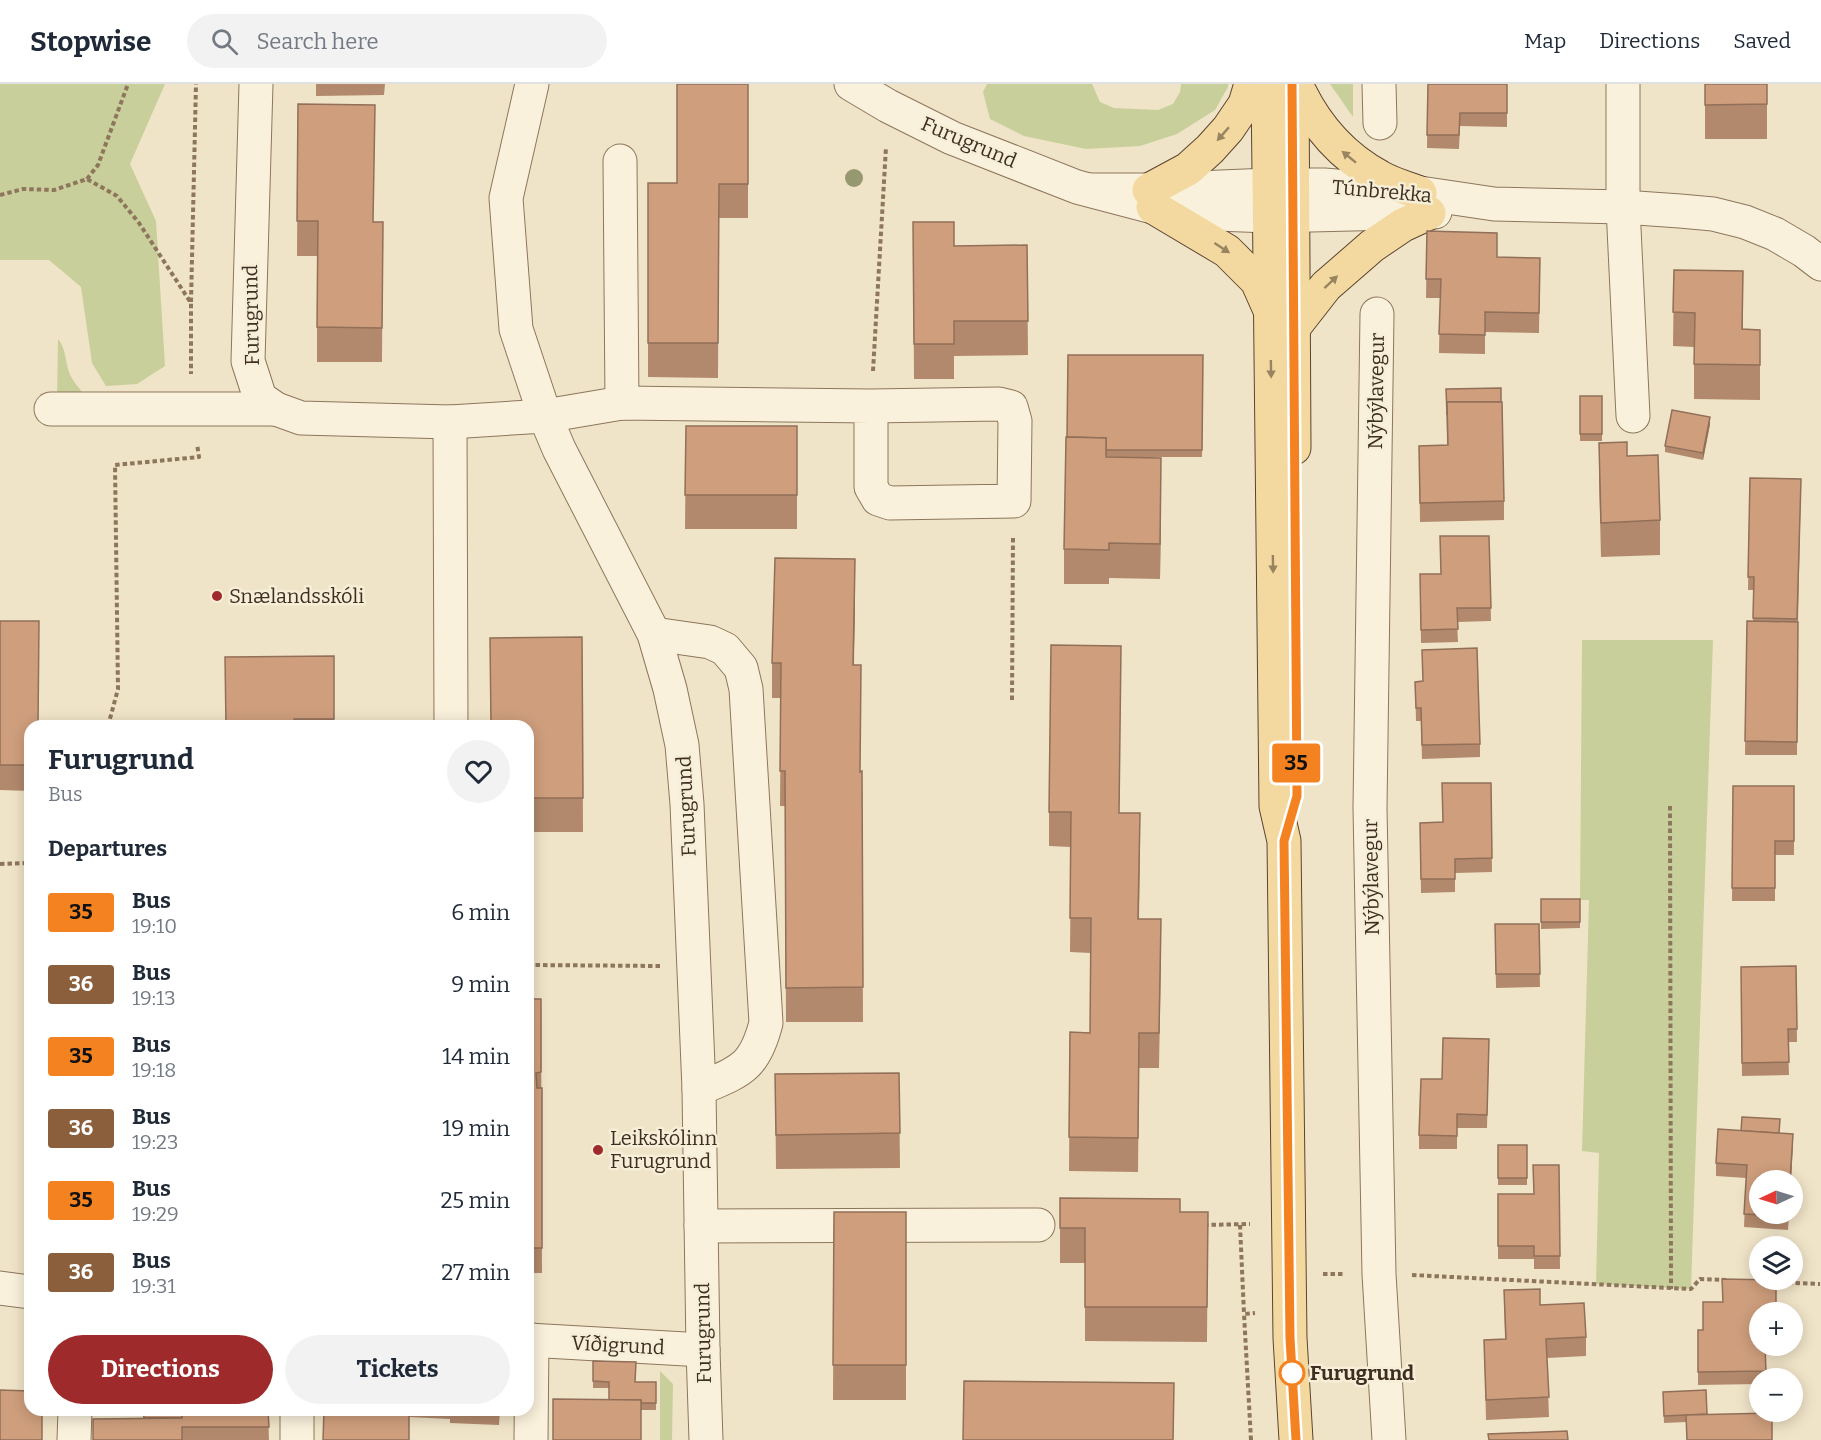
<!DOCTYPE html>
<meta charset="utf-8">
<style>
:root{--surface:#fff;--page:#f2f2f3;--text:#1f2937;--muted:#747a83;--line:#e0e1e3;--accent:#9e2a2b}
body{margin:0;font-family:Bitter,serif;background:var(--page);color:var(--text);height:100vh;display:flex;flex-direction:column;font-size:22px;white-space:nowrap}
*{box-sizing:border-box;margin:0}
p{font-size:20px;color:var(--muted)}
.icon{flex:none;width:33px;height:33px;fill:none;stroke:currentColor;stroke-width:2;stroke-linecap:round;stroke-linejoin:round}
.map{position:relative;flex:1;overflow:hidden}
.details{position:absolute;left:24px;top:636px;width:510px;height:696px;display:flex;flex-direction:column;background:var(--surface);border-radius:18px;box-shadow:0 3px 15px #0003}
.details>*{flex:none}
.badge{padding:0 12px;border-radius:4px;font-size:21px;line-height:39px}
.needle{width:39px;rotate:266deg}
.buttons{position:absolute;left:1749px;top:1086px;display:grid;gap:12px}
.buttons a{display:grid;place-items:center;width:54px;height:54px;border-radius:50%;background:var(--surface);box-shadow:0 3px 15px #0003;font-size:30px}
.map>.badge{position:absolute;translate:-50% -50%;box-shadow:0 0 0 3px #fff}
h2{padding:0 24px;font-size:22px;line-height:54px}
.round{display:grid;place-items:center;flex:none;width:63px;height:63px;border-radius:32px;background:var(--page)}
.summary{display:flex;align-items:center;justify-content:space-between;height:102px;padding:0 24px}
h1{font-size:28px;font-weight:700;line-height:45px}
.action{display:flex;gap:12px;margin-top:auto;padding:12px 24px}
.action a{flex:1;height:69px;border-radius:36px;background:var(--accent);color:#fff;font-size:24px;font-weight:700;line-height:69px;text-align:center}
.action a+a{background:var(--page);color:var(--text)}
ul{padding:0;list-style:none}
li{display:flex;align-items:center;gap:18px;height:72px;padding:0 24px}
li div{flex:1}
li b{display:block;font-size:22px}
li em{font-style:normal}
li .badge{min-width:66px;font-weight:700;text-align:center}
header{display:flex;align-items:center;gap:36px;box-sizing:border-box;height:84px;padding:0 30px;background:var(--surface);border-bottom:2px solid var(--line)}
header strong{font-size:28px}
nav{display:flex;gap:33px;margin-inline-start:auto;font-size:21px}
.search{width:420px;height:54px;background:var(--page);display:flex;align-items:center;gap:15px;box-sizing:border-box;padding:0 21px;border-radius:33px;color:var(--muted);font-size:22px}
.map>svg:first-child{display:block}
</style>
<header>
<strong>Stopwise</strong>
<div class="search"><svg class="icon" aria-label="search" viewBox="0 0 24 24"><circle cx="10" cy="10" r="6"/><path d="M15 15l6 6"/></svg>Search here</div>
<nav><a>Map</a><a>Directions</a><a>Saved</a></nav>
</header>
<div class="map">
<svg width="1821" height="1356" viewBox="0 0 1821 1356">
<rect width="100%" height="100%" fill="#f0e4c8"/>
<!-- green -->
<g fill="#c9cf9b">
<polygon points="0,0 165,0 130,80 156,137 165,282 137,300 106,302 92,279 81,203 49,176 0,176"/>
<polygon points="987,0 1092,0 1100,18 1114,24 1158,26 1173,20 1180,8 1181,0 1228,0 1228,3 1215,26 1177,50 1140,62 1086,65 1024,52 990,35 983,8"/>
<polygon points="1330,0 1353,0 1353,33"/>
<path d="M 58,255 C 66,264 65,277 69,288 C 72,296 78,303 83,309 L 57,317 Z"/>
<polygon points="1582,556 1713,556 1691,1205 1596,1200 1599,1069 1582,1067 1589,816 1580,816"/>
<polygon points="660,1287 673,1300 672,1356 660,1356"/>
</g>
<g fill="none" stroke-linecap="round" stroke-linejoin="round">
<defs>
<g id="minor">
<polyline points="256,0 248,277 260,314 276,325 301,334 450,338 545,332 622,319 871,322 999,320 1011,323 1015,337 1014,417 890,419 878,415 871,403 871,322"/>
<polyline points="532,0 506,114 516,245 545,332 559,365 654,550 670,605 682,661 687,720 699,1005 703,1266 706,1356"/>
<polyline points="851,0 888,22 952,54 1077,103 1153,123 1190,129 1269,132 1435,128"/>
<polyline points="1379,0 1380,39"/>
<polyline points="1623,0 1623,123 1633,332"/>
<polyline points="620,77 622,319"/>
<polyline points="1092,106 1149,106 1269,101 1324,101 1420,109 1494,120 1623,123 1680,127 1713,130 1745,138 1775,150 1804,167 1821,180"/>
<polyline points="1377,230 1370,724 1379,1190 1389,1356"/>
<polyline points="51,325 276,325"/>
<polyline points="450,338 451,642"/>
<path d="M 654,550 L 710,558 L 725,565 L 741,584 L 746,605 L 766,939 C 754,985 740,987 699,1005"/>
<polyline points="701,1142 1038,1141"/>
<polyline points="0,1204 30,1208"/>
<polyline points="528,1256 703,1266"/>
<polyline points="74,1356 75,1326"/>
<polyline points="297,1356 297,1326"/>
<polyline points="531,1356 532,1256"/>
</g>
<g id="major">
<polyline points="1268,0 1276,722 1284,757 1290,1254 1296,1356"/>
<polyline points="1292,0 1294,364"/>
<path d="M 1296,0 C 1314,40 1341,72 1380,93 C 1392,100 1407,104 1420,109"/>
<polyline points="1149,106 1188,85 1210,65 1228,45 1245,20 1251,0"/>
<polyline points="1153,123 1227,167 1257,197 1269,224"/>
<polyline points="1294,243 1326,202 1372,162 1403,141 1429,129"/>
</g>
</defs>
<!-- minor casing -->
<use href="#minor" stroke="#8d765c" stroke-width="35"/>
<!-- major casing -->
<use href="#major" stroke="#5b4430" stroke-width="35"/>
<!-- path -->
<g stroke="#8d765c" stroke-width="4" stroke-dasharray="4.5 3" stroke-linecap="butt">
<polyline points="87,95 98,81 128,0"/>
<polyline points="0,111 23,105 54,106 87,95 117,112 139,139 191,219 191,290"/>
<polyline points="191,218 196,0"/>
<polyline points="873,287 886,63"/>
<polyline points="1012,616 1013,452"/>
<polyline points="108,642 118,605 115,381 199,373 197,360"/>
<polyline points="1670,722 1671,1205"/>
<polyline points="0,780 30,779"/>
<polyline points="528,881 661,882"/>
<polyline points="1204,1141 1250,1140"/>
<polyline points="1240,1141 1244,1230"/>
<polyline points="1323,1190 1344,1190"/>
<polyline points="1412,1191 1691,1205 1700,1195 1726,1196"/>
<polyline points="1773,1198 1820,1200"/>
<polyline points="1251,1356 1244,1230 1255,1229"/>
</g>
<!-- minor -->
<use href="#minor" stroke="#faf1dc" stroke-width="33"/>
<!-- major -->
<use href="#major" stroke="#f3d9a0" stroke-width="33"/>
</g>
<!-- trees -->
<circle fill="#96986f" cx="854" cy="94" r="9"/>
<!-- wall -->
<g fill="#b2896c">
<polygon points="316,0 385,0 384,11 316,12"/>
<polygon points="748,0 748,134 719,134 718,294 648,293 648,99 677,99"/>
<polygon points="1428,0 1507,0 1507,43 1460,42 1459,65 1427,64"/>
<rect x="1705" y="0" width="62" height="55"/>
<polygon points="298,20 374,138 383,138 382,278 317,278 317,172 297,172"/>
<polygon points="913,138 954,162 1027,161 1028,271 954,272 954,295 914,295"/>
<polygon points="1427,147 1497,173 1540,174 1539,249 1485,248 1485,270 1439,269 1440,214 1426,214"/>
<polygon points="1674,186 1743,222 1743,245 1760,246 1760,316 1694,315 1694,263 1673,262"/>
<polygon points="1203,271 1202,373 1106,373 1161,408 1160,495 1109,494 1109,500 1064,500 1064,465 1067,353"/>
<polygon points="1446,305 1504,417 1504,436 1420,438 1419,362 1447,361"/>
<rect x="1580" y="312" width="22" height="45"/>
<polygon points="1710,340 1703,376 1665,368 1665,362"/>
<polygon points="686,342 797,342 797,445 685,445"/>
<polygon points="1599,359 1627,372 1660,436 1660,471 1601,473 1599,393"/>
<polygon points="1750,394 1801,395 1798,539 1797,671 1745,671 1747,537 1753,537 1753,506 1748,506"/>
<polygon points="1489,452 1491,537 1457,538 1458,558 1421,559 1420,490 1441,490"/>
<polygon points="855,510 854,581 860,688 862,687 863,938 786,938 785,722 780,722 781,614 772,614 772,579"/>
<polygon points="0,537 30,642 30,707 0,706"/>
<polygon points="582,553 583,748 528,748 528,642"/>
<polygon points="334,572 334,642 226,642"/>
<polygon points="1422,597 1480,660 1480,673 1422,675 1421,637 1416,637 1415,598"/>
<polygon points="1491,699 1492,788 1455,789 1455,808 1421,809 1420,739 1442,738"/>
<polygon points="1733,702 1794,702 1794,771 1775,771 1775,817 1732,817"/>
<polygon points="1049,728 1119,729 1140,764 1139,835 1161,870 1159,984 1139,984 1138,1088 1069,1087 1070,948 1090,949 1091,869 1070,868 1071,763 1049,762"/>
<polygon points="1541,815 1580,815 1580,844 1541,845"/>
<polygon points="1495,840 1539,840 1540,903 1496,904"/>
<polygon points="1796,882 1797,958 1788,958 1789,991 1742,992 1741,883"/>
<polygon points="528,915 541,915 542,1189 528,1189"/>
<polygon points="1489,955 1487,1044 1457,1044 1457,1065 1419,1065 1419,1051 1442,995"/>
<polygon points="899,989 900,1084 776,1085 775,990"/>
<polygon points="1780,1049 1793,1063 1791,1096 1760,1096 1789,1130 1788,1146 1744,1143 1746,1094 1716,1092 1716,1079"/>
<rect x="1498" y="1061" width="29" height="40"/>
<polygon points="1559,1081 1560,1185 1534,1185 1534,1175 1498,1175 1498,1110 1534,1110"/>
<polygon points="1060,1114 1180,1128 1208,1128 1207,1258 1085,1257 1085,1179 1060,1179"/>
<polygon points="834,1128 906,1128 906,1316 833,1316"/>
<polygon points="1504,1206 1540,1221 1586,1253 1586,1272 1547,1274 1549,1333 1486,1336 1484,1256 1505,1255"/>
<polygon points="1760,1228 1765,1262 1766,1294 1760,1294 1760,1300 1698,1301 1698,1246 1703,1246"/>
<polygon points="593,1277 635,1298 656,1298 656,1326 641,1326 609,1316 609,1304 593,1304"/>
<polygon points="1663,1308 1707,1330 1686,1338 1664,1339"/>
<polygon points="268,1326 269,1356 93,1356 144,1334"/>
<polygon points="324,1326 500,1326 499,1341 450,1339 450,1335 409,1333"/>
</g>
<!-- shaded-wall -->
<g fill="#916f58">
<polygon points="1710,333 1710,340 1703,376 1703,369"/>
<polygon points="1161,374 1161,408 1160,495 1160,460"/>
<polygon points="855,475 855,510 853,615 853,581"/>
<polygon points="1793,1050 1791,1096 1790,1096"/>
</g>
<!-- building -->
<g fill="#cf9f7d" stroke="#916f58" stroke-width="1.5">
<polygon points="677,0 748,0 748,100 719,100 718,259 648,259 648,99 677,99"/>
<polygon points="1428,0 1507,0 1507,29 1460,29 1459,51 1427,51"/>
<polygon points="1705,0 1767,0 1767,20 1705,21"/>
<polygon points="298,20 375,21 373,138 383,138 382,244 317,243 318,137 297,137"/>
<polygon points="913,138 954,138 954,162 1027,161 1028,237 954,237 954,260 914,260"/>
<polygon points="1427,147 1497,149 1497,173 1540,174 1539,229 1485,228 1485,251 1439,250 1441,195 1426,195"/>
<polygon points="1674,186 1743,187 1742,245 1760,246 1760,281 1694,280 1695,229 1673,228"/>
<polygon points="1068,271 1203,271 1202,366 1106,366 1106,354 1067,353"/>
<polygon points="1501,304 1501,318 1447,318 1447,331 1446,305"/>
<rect x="1580" y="312" width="22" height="38"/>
<polygon points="1447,318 1502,318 1504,417 1420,419 1419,362 1448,361"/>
<polygon points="1672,326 1710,333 1703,369 1665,362"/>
<polygon points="686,342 797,342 797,411 685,411"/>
<polygon points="1066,353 1106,354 1106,373 1161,374 1160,460 1109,459 1109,466 1064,465"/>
<polygon points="1627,358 1627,372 1658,371 1660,436 1601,439 1599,359"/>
<polygon points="1750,394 1801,395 1797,535 1753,534 1754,493 1748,493"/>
<polygon points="1440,452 1489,452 1491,524 1457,524 1458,545 1421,546 1420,490 1441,490"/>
<polygon points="775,474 855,475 853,581 861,581 860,688 862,687 863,903 786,904 785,687 780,687 781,579 772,579"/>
<polygon points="0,537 39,537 38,642 30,642 30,681 0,681"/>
<polygon points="1747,537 1798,538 1797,658 1745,657"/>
<polygon points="582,553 583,714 528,714 528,642 491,642 490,554"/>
<polygon points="1051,561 1121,562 1119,729 1140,729 1138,835 1161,835 1159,949 1139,949 1138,1054 1069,1053 1070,948 1090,949 1091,834 1070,834 1071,728 1049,728"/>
<polygon points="1477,564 1480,660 1422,661 1421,624 1416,624 1415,598 1423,597 1422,566"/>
<polygon points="334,572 334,635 294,635 294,642 226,642 225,573"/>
<polygon points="1442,699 1491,699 1492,774 1455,775 1455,795 1421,795 1420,739 1443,738"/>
<polygon points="1733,702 1794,702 1794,757 1775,757 1775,804 1732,804"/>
<rect x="1541" y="815" width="39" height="23"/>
<polygon points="1495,840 1539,840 1540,890 1496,890"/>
<polygon points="1796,882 1797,945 1788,945 1789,978 1742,979 1741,883"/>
<polygon points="528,915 541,915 541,988 536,989 537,1004 542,1004 542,1164 528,1164"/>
<polygon points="1443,954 1489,955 1487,1031 1457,1030 1457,1052 1419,1051 1421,995 1442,995"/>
<polygon points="899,989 900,1049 776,1051 775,990"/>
<polygon points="1742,1033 1780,1035 1779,1049 1741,1047"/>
<polygon points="1718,1045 1793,1050 1790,1096 1760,1096 1760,1130 1788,1130 1788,1132 1744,1130 1747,1081 1716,1079"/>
<rect x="1498" y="1061" width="29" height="33"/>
<polygon points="1533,1081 1559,1081 1560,1172 1534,1172 1534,1162 1498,1162 1498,1110 1534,1110"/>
<polygon points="1060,1114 1180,1115 1180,1128 1208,1128 1207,1223 1085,1223 1085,1144 1060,1144"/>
<polygon points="834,1128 906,1128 906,1281 833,1281"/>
<polygon points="1722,1195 1776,1196 1776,1228 1760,1228 1760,1262 1765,1262 1766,1287 1698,1288 1698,1246 1703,1246 1703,1218 1723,1218"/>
<polygon points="1540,1205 1540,1221 1584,1219 1586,1253 1546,1255 1549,1313 1486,1316 1484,1256 1506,1255 1504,1206"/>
<polygon points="593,1277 636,1278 635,1298 656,1298 656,1319 641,1319 641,1316 609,1316 609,1298 593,1297"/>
<polygon points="964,1297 1174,1299 1173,1356 963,1356"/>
<polygon points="0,1306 30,1307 30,1326 42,1326 42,1356 0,1356"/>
<polygon points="1706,1306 1707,1330 1664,1332 1663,1308"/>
<polygon points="553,1315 641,1316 641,1356 553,1356"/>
<polygon points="143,1326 182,1326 182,1334 144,1334"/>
<polygon points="182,1326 268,1326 269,1343 182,1343 182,1356 93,1356 93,1335 182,1334"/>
<polygon points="324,1326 409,1326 409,1356 323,1356"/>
<polygon points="457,1326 499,1326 499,1327"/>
<polygon points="1772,1329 1772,1356 1687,1356 1686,1331"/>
<polygon points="1567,1347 1568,1356 1489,1356 1488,1350"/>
</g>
<!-- one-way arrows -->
<defs><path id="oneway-solid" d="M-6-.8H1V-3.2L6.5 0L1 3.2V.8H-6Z" transform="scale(1.5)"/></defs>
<g fill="#988460">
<use href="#oneway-solid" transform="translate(1223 50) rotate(131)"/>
<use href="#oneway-solid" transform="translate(1349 73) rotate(-141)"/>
<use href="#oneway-solid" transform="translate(1222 164) rotate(33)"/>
<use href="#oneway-solid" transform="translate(1331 198) rotate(-43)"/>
<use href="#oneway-solid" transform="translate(1271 285) rotate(89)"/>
<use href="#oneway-solid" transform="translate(1273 480) rotate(89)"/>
</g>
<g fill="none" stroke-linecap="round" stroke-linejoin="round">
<defs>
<polyline id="line" points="1292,0 1297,712 1284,757 1290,1254 1296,1356"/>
</defs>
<!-- line casing -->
<use href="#line" stroke="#fff" stroke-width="14"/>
<!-- line -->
<use href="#line" stroke="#f58220" stroke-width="9"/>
</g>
<!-- markers -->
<g fill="#9e2a2b" stroke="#f7eed8" stroke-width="2">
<circle cx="217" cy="512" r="6"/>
<circle cx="598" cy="1066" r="6"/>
</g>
<circle fill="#fff" stroke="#f58220" stroke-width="3" cx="1292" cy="1289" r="12"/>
<g text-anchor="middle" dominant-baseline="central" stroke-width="5" stroke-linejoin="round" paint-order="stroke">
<!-- street labels -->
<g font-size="20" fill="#3d2e20" stroke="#f7eed8">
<text transform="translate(969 58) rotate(23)">Furugrund</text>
<text transform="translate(1382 107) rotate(5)">Túnbrekka</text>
<text transform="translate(251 231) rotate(-91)">Furugrund</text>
<text transform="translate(1376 307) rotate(-89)">Nýbýlavegur</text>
<text transform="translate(686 722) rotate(-93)">Furugrund</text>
<text transform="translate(1371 793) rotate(-91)">Nýbýlavegur</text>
<text transform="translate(703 1249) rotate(-91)">Furugrund</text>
<text transform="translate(618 1261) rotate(3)">Víðigrund</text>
</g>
<!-- poi labels -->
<g font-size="20" fill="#3d2e20" stroke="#f7eed8" text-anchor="start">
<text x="229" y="512">Snælandsskóli</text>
<text x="610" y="1054">Leikskólinn<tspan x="610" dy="23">Furugrund</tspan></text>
</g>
<!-- stop labels -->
<g font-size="20" font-weight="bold" fill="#3d2e20" stroke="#f7eed8" text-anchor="start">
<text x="1310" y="1289">Furugrund</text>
</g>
</g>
</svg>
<div class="buttons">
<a><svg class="needle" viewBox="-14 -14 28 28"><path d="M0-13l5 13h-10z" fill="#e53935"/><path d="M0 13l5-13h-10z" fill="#747a83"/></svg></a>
<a><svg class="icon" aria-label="layers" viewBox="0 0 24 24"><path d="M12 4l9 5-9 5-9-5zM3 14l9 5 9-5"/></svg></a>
<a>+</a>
<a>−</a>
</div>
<b class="badge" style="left:1296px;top:679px;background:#f58220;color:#111">35</b>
<section class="details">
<div class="summary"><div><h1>Furugrund</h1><p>Bus</p></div><a class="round"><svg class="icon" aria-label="heart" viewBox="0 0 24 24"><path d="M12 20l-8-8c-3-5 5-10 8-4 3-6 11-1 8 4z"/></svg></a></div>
<h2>Departures</h2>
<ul>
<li><span class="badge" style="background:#f58220;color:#111">35</span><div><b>Bus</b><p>19:10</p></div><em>6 min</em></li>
<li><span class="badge" style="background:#8b5e3c;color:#fff">36</span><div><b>Bus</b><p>19:13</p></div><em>9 min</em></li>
<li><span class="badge" style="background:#f58220;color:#111">35</span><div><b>Bus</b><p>19:18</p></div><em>14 min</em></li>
<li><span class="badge" style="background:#8b5e3c;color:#fff">36</span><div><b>Bus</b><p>19:23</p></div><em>19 min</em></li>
<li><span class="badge" style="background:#f58220;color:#111">35</span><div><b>Bus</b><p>19:29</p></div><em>25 min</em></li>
<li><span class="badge" style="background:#8b5e3c;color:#fff">36</span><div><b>Bus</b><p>19:31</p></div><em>27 min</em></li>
</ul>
<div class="action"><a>Directions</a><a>Tickets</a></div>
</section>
</div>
